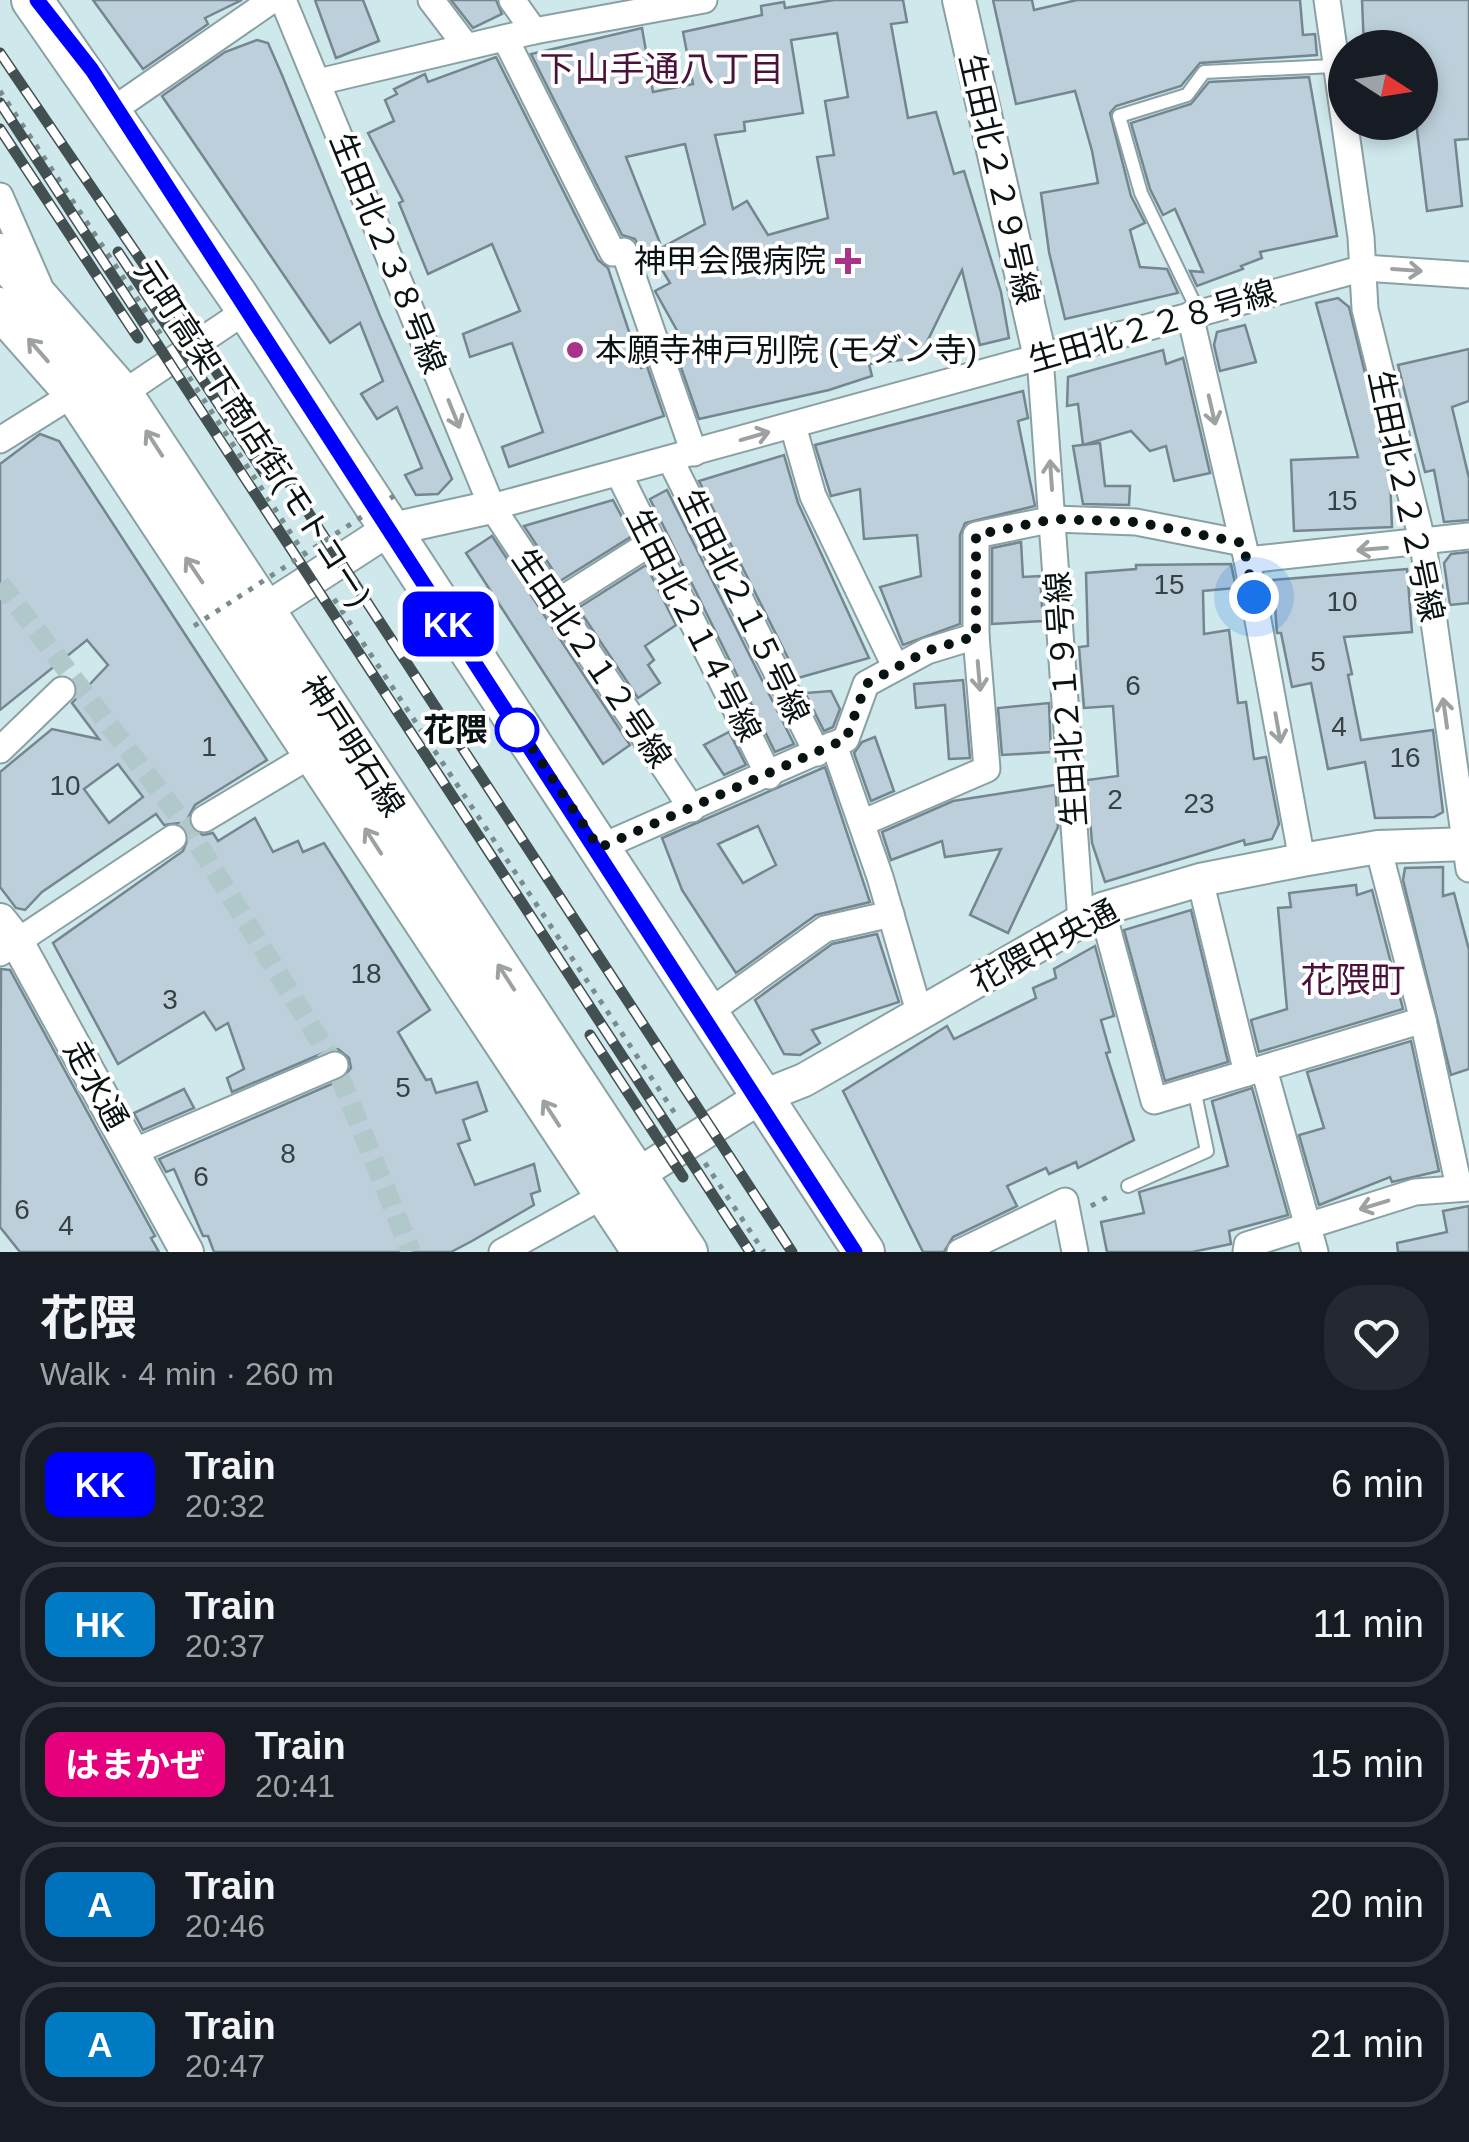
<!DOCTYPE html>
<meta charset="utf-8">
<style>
:root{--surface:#171b24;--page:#242831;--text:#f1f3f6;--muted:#9ea1a6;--line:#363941}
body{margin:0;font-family:Helvetica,"Noto Sans JP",sans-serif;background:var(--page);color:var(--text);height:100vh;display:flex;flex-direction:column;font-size:38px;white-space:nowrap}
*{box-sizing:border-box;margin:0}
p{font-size:32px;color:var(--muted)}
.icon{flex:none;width:55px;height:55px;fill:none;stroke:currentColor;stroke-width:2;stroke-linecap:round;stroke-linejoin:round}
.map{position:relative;height:1252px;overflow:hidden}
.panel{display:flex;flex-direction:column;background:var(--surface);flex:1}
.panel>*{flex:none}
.badge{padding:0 20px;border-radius:15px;font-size:35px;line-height:65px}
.needle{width:65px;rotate:102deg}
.controls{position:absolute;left:1328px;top:30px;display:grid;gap:20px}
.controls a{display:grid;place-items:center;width:110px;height:110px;border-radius:50%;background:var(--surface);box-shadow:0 5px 15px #0003;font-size:50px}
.you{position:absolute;width:50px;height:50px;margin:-25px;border:8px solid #fff;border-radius:50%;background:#1a73e8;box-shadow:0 0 0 15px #1a73e833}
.map>.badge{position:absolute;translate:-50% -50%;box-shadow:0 0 0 5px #fff}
.round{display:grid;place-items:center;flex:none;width:105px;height:105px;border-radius:40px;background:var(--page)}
.head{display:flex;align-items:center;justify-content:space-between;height:170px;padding:0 40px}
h1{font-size:48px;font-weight:700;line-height:75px}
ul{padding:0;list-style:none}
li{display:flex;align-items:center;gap:30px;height:125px;margin:0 20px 15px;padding:0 20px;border:5px solid var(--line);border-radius:40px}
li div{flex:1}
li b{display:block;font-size:38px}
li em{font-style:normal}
li .badge{min-width:110px;font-weight:700;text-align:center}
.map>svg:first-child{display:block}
</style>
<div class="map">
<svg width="1469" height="1252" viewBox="0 0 1469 1252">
<rect width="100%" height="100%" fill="#cfe8eb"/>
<!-- building -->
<g fill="#bccfda" stroke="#748690" stroke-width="2.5" fill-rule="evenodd">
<polygon points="93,0 242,0 205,18 208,24 143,69"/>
<polygon points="315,0 363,0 379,41 336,58"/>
<polygon points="451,0 496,0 502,14 473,28"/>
<path d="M 834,0 L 903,0 L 907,22 L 891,24 L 908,118 L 936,112 L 954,174 L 964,171 L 1001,292 L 1009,338 L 980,345 L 962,270 L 923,350 L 908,359 L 869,364 L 872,376 L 829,390 L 699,419 L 677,356 L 689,352 L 655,291 L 670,283 L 652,253 L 705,224 L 685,144 L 626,157 L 660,243 L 642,253 L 635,239 L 622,235 L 531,54 L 642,28 L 653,92 L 693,84 L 683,32 L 762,15 L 761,6 L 784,2 L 785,8 ZM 837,33 L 848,97 L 825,101 L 834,155 L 817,157 L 828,218 L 768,235 L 747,201 L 733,209 L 715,135 L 745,131 L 744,122 L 803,113 L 791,40 Z"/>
<polygon points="993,0 1032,0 1034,10 1077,0 1300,0 1303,35 1315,34 1317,55 1200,63 1181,86 1116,106 1110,113 1131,196 1145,223 1130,230 1140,267 1167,269 1178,293 1065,319 1049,252 1041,193 1098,183 1092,151 1075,91 1016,104"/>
<polygon points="1362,0 1469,0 1469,139 1455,140 1462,206 1427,211 1416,122 1420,122 1420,48 1364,48"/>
<polygon points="257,40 268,43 282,75 380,316 452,479 438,494 416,495 405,475 422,468 397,407 377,419 361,394 383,381 360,323 330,343 162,96 225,52"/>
<polygon points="496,57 598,260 608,268 641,368 647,366 664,416 509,467 502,447 543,432 512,343 470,357 463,334 520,311 492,244 428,274 399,203 403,201 368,133 394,121 385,100 397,94 394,89 425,74 428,82"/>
<polygon points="1309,77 1337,236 1260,252 1262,258 1241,266 1243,269 1197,286 1190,271 1203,272 1175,209 1163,215 1150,189 1131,123 1191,104 1209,82"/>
<polygon points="1338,298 1349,307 1390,477 1392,527 1294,531 1291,460 1358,457 1316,303"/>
<polygon points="1245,325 1256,362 1220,371 1214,345 1217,332"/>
<polygon points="1469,349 1469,401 1452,407 1469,478 1469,520 1444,522 1434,470 1425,472 1398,365"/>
<polygon points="1163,350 1166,364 1183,358 1210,473 1174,481 1166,446 1150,451 1131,431 1083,445 1078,404 1067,406 1068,377"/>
<polygon points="1023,391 1028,418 1018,421 1035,506 965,523 960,535 960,624 903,645 880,587 921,576 917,535 864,539 860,489 831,496 815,445"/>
<path d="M 40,434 L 59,441 L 267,760 L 195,805 L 188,818 L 191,828 L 203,835 L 213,833 L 218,841 L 255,818 L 273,852 L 298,841 L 303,852 L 324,843 L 430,1010 L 398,1032 L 426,1080 L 431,1079 L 436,1093 L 477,1082 L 487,1111 L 463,1120 L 470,1140 L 458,1144 L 475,1185 L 534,1164 L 540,1191 L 531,1194 L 534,1205 L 472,1241 L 451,1252 L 214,1252 L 208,1236 L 203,1236 L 174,1169 L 166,1172 L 159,1159 L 341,1080 L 351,1068 L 349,1058 L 338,1049 L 330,1050 L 232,1092 L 227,1078 L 244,1069 L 228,1023 L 216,1030 L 204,1012 L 118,1064 L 53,943 L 183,851 L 189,836 L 179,823 L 164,825 L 156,814 L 42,892 L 25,910 L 16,908 L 0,887 L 0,772 L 52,729 L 99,739 L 72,703 L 108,665 L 87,640 L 0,710 L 0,464 ZM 118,764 L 143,797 L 109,823 L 84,789 Z"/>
<polygon points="1100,443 1105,486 1130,486 1129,505 1083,504 1073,446"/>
<polygon points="784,455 798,503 869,658 798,678 699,481"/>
<polygon points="667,490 794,744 775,752 650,499"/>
<polygon points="613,500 632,536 560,581 524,526"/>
<polygon points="492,536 630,745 603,764 466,553"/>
<polygon points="1021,542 1023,577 1040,576 1043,621 992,624 992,548"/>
<polygon points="1469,552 1469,603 1450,605 1444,563 1451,554"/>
<polygon points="1231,564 1236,588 1203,591 1204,634 1229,630 1238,703 1246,702 1254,759 1266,757 1279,824 1272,839 1245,845 1244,840 1105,882 1092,843 1087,780 1118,776 1113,706 1084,708 1079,647 1088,646 1086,573 1136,569 1136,565"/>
<polygon points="646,565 676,625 645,646 654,660 648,665 660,683 638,698 578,608"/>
<polygon points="1407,569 1412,632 1344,637 1352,674 1348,675 1361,740 1433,730 1443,812 1434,817 1375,818 1365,762 1328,769 1311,683 1292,687 1281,633 1277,633 1273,580"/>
<polygon points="963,680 970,758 949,759 945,705 916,708 914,684"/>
<polygon points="831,691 840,709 833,727 824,731 805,693"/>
<polygon points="1049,703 1051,752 1002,755 998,708"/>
<polygon points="729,732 746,765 724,775 704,745"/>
<polygon points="875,737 894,791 871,801 854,753 862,742"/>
<path d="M 825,767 L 870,902 L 816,915 L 736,973 L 682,890 L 662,838 ZM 758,826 L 776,865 L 743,883 L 718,844 Z"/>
<polygon points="1055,785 1058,827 1008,933 970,915 1001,849 945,857 942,841 891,860 882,832 953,801"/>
<polygon points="1443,867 1443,896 1454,893 1469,950 1469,1069 1451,1075 1403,880 1405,868"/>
<polygon points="1356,885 1357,895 1372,890 1403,1009 1259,1052 1251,1020 1287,1009 1278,908 1291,907 1289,893"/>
<polygon points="1191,910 1228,1062 1165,1081 1124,930"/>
<polygon points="877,934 899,1002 812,1030 820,1043 800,1055 784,1054 755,1000 832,944"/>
<polygon points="1095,946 1114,1016 1101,1020 1110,1052 1106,1053 1134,1140 1078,1168 1076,1162 1049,1174 1046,1168 1007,1186 1017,1206 953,1237 944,1252 923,1252 843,1091 947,1026 954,1039 1036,998 1033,988 1056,978 1054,969"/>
<polygon points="1,969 10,970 155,1236 151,1238 159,1252 20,1252 0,1227"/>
<polygon points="1411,1041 1439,1171 1392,1182 1390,1177 1319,1205 1299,1135 1324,1128 1307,1072"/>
<polygon points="1252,1088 1288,1215 1229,1231 1231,1244 1192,1252 1107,1252 1101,1222 1144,1213 1139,1192 1228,1166 1212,1101"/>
<polygon points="184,1089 194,1108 143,1130 134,1113"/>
<polygon points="1469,1206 1469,1252 1398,1252 1397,1243 1447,1232 1443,1211"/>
</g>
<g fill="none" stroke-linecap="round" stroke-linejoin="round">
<!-- pedestrian-tunnel -->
<polyline stroke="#b1c8cb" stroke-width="20" stroke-dasharray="20 10" stroke-linecap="butt" points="0,583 188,828 335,1065 411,1252"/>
<defs>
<g id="service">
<polyline points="1199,313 1141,193 1119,116 1187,95 1204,72 1334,66"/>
<polyline points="1128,1186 1207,1151 1194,1089"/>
</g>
<g id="minor">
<polyline points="283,0 492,507 692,809"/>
<polyline points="431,0 466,46"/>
<polyline points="512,0 534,31"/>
<polyline points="1327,0 1361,237 1365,309 1423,544 1469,869"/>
<polyline points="505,38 613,253 624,251 694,453"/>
<polyline points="318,82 534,31 704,0"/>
<polyline points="110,112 272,0"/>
<polyline points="0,196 39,285"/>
<polyline points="1190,315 1247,560 1302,860"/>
<polyline points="1040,357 1081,922"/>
<polyline points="793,426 813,496 895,666"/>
<polyline points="0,440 75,393 122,394 247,310"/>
<polyline points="670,459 817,753"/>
<polyline points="619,474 769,776"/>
<polyline points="492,507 1364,268 1469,275"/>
<polyline points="1247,560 1469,536"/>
<polyline points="556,603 652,542"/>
<polyline points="0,750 62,690"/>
<polyline points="204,819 316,752"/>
<polyline points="862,823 987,769 976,636 976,535 1054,519 1136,522 1243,543"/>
<polyline points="1378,847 1423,1020 1459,1187"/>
<polyline points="599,848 832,745"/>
<polyline points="1200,880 1247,1073"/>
<polyline points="1102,909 1154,1101 1423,1020"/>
<polyline points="0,953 173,838"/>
<polyline points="708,1013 825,929 891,914"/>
<polyline points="920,1015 880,877 834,745 846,739 866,684 927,651 976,636"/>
<polyline points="1264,1069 1315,1252"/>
<polyline points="133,1152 335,1065"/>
<polyline points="502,1252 604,1195"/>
<polyline points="960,1252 1065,1201 1075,1252"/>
<polyline points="1246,1252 1247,1245 1415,1192 1469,1188"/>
</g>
<g id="tertiary">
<polyline points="959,0 1040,357"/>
<polyline points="263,611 388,530 492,507"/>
<polyline points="0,920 16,940 187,1252"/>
<polyline points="616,1188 761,1097 804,1080 1102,909 1200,880 1302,860 1378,847 1469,844"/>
</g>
<g id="primary">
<polyline points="32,0 237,295 864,1252"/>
<polyline points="0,254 122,394 687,1252"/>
<polyline points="0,308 75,393 643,1252"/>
</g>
</defs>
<!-- service casing -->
<use href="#service" stroke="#89a1a3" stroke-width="16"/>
<!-- minor casing -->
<use href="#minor" stroke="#89a1a3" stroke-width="29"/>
<!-- tertiary casing -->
<use href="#tertiary" stroke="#89a1a3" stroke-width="36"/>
<!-- primary casing -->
<use href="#primary" stroke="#89a1a3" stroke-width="44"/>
<!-- path -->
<g stroke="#7a8c8e" stroke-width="5" stroke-dasharray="5 8" stroke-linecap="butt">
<polyline points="0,91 164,339"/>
<polyline points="189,377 303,552"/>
<polyline points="334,599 676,1115"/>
<polyline points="705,1163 764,1252"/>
<polyline points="1091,1206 1113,1194"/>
</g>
<!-- service -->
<use href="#service" stroke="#fff" stroke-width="12"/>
<!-- minor -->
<use href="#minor" stroke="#fff" stroke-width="25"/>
<!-- tertiary -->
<use href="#tertiary" stroke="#fff" stroke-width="32"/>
<!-- primary -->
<use href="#primary" stroke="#fff" stroke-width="40"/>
<defs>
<g id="rail">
<polyline points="0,53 198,344 792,1252"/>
<polyline points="0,103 750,1252"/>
<polyline points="0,129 138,338"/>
<polyline points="118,252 264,473"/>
<polyline points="590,1035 683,1177"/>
</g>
</defs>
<!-- rail casing -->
<use href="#rail" stroke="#435052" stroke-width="11"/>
<!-- rail -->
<use href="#rail" stroke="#fff" stroke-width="8" stroke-dasharray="22" stroke-linecap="butt"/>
<!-- path-bridge -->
<polyline stroke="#7a8c8e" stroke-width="5" stroke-dasharray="5 8" stroke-linecap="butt" points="194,626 400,492"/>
</g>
<!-- one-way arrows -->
<defs><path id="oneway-shaft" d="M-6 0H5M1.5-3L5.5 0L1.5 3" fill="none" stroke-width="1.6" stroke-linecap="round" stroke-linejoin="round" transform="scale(2.5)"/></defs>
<g stroke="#9da1a1">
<use href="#oneway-shaft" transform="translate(1407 270) rotate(4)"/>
<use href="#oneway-shaft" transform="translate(38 350) rotate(-131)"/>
<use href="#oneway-shaft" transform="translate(1212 410) rotate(77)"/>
<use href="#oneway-shaft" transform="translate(454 414) rotate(68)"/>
<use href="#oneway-shaft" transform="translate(755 436) rotate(-16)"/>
<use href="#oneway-shaft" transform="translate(154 443) rotate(-123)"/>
<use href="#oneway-shaft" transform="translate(1051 475) rotate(-94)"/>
<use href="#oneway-shaft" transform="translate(1372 549) rotate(175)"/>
<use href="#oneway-shaft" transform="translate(194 570) rotate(-124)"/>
<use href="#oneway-shaft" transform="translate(979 676) rotate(85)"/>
<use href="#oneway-shaft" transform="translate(1445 713) rotate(-98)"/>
<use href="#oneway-shaft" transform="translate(1278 728) rotate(80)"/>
<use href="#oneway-shaft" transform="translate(373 841) rotate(-123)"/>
<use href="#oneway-shaft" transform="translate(506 977) rotate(-123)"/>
<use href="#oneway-shaft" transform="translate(551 1113) rotate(-123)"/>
<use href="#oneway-shaft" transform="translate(1374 1205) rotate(163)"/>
</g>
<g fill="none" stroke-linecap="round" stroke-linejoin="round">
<defs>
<polyline id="line" points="37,0 92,70 855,1252"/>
</defs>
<!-- line casing -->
<use href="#line" stroke="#fff" stroke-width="22"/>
<!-- line -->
<use href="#line" stroke="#00f" stroke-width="15"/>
<!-- walk -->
<polyline stroke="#0a1314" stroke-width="10" stroke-dasharray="0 18" points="517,730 516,724 599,848 846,739 866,684 927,651 976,636 976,535 1054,519 1136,522 1243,543 1254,597"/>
</g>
<!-- markers -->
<g fill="#a9328a" stroke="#fff" stroke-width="4">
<path d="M843 246h10v10h10v10h-10v10h-10v-10h-10v-10h10z"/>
<circle cx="575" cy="350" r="10"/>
</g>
<circle fill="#fff" stroke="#00f" stroke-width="5" cx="517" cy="730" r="20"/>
<g text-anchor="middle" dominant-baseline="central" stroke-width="8" stroke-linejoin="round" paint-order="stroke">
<!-- number labels -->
<g font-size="28" fill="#364246">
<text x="1342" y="500">15</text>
<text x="1169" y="584">15</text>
<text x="1342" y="601">10</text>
<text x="1318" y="661">5</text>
<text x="1133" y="685">6</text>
<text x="1339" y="726">4</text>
<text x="209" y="746">1</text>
<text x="1405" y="757">16</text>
<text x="65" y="785">10</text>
<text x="1115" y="799">2</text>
<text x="1199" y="803">23</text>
<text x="366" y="973">18</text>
<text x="170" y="999">3</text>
<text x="403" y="1087">5</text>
<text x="288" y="1153">8</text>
<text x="201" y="1176">6</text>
<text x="22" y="1209">6</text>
<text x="66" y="1225">4</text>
</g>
<!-- street labels -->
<g font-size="32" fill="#0a1314" stroke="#fff">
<text transform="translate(999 179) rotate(77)">生田北２２９号線</text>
<text transform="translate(388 253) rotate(68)">生田北２３８号線</text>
<text transform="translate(1152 326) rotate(-16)">生田北２２８号線</text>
<text transform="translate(253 433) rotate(57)">元町高架下商店街(モトコー)</text>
<text transform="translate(1406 496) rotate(78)">生田北２２２号線</text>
<text transform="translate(744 606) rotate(64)">生田北２１５号線</text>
<text transform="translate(694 625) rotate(63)">生田北２１４号線</text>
<text transform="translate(592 658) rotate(56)">生田北２１２号線</text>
<text transform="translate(1066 699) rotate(-94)">生田北２１９号線</text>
<text transform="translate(353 746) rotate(57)">神戸明石線</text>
<text transform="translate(1045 946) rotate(-28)">花隈中央通</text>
<text transform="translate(96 1085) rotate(61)">走水通</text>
</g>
<!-- poi labels -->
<g font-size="32" fill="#0a1314" stroke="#fff" text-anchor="end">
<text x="826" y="261">神甲会隈病院</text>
<text x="595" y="350" text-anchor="start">本願寺神戸別院 (モダン寺)</text>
</g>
<!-- stop labels -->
<g font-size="32" font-weight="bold" fill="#0a1314" stroke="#fff" text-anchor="end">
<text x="487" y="730">花隈</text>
</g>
<!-- neighbourhood labels -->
<g font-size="35" fill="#4a113b" stroke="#fff">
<text x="662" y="68">下山手通八丁目</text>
<text x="1353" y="979">花隈町</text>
</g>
</g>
</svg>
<div class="controls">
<a><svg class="needle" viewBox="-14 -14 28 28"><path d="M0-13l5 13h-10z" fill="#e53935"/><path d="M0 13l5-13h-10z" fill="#9ea1a6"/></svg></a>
</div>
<div class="you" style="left:1254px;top:597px"></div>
<b class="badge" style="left:448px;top:624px;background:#00f;color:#fff">KK</b>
</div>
<section class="panel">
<div class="head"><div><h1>花隈</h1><p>Walk · 4 min · 260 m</p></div><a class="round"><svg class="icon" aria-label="heart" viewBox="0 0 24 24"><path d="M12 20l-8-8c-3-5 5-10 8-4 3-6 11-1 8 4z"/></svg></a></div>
<ul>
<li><span class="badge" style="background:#00f;color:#fff">KK</span><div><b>Train</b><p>20:32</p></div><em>6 min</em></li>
<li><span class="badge" style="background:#007ac4;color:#fff">HK</span><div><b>Train</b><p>20:37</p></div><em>11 min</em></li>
<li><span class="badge" style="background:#e6007e;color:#fff">はまかぜ</span><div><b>Train</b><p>20:41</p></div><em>15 min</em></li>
<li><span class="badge" style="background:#0072bc;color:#fff">A</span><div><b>Train</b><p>20:46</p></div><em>20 min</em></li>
<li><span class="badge" style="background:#007ac2;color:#fff">A</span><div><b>Train</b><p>20:47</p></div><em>21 min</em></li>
</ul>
</section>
